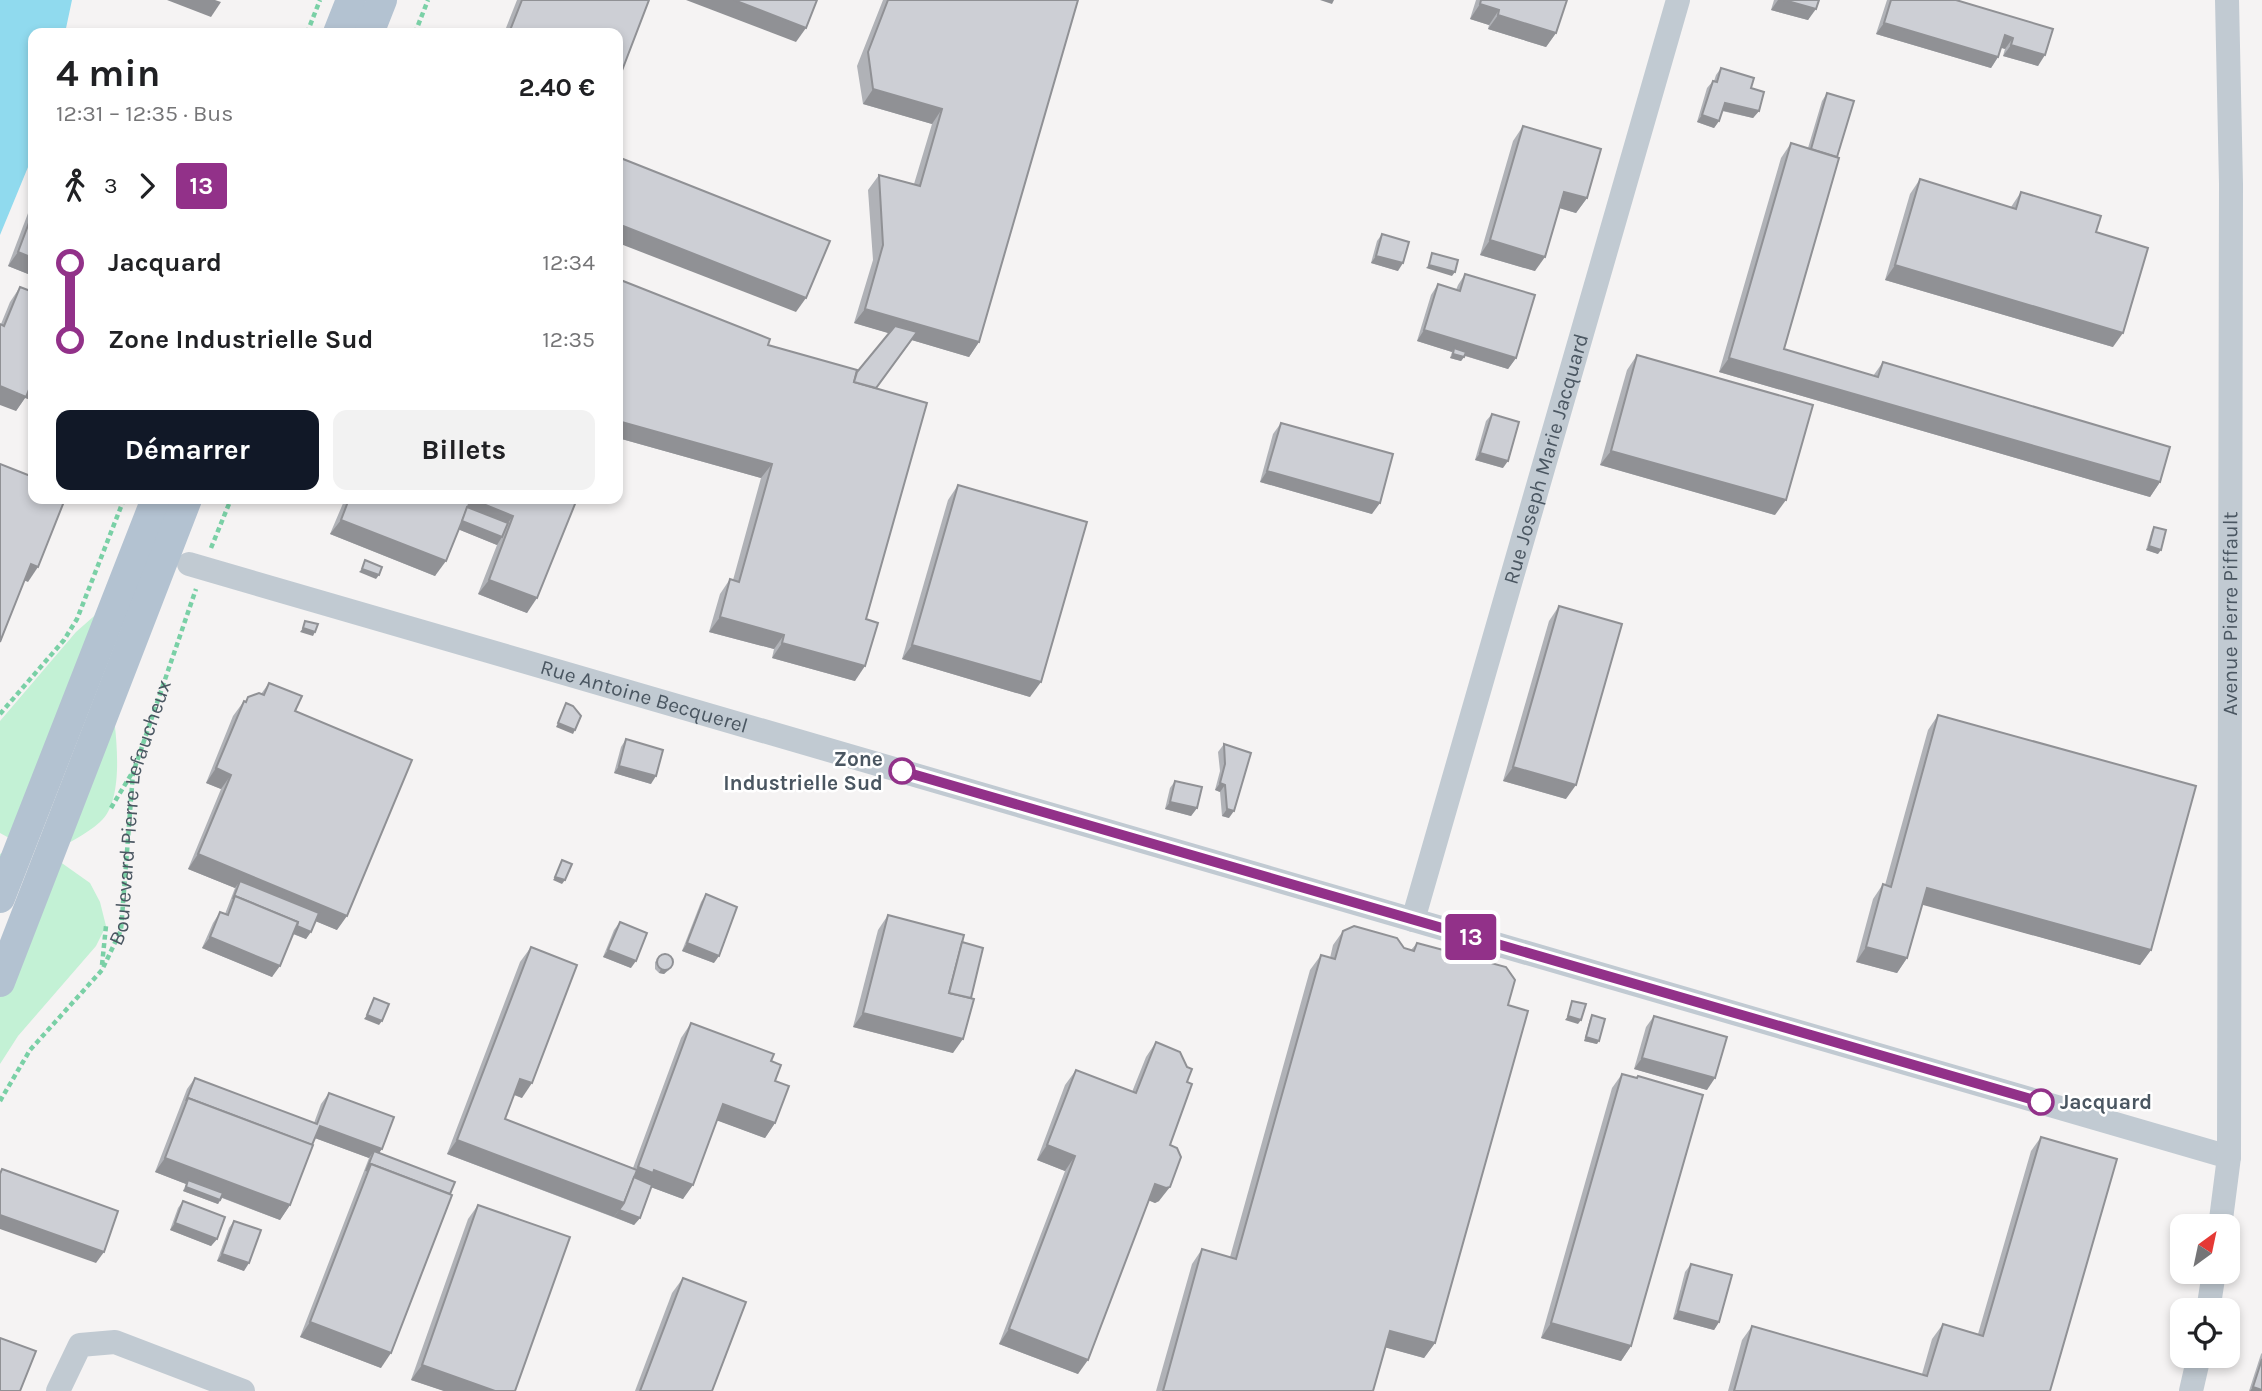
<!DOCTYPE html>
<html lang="fr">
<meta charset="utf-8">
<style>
:root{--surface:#fff;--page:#f2f2f2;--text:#202124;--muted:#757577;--accent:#111827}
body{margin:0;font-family:Karla,sans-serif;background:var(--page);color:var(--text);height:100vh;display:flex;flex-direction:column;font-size:26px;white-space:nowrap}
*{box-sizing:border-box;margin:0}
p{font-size:23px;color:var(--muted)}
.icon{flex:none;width:38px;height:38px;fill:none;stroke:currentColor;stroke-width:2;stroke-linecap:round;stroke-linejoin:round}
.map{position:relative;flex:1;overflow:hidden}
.drawer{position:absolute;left:28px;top:28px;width:595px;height:476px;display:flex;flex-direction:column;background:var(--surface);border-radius:14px;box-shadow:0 4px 10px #0003}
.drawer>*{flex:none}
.badge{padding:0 14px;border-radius:5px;font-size:24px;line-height:46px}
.needle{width:46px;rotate:33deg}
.tools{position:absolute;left:2170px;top:1214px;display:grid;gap:14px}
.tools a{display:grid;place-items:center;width:70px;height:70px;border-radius:14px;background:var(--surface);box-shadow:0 4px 10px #0003;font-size:35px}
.map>.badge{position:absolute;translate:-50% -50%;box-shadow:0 0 0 4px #fff}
.legs{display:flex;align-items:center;gap:10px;height:77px;padding:0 28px;font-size:23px}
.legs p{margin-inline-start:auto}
.headline{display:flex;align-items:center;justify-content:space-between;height:119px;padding:0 28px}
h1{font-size:38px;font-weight:700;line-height:52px}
.action{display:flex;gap:14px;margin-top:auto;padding:14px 28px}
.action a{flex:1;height:80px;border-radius:14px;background:var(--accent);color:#fff;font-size:28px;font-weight:700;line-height:80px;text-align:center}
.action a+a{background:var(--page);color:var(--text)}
ul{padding:0 28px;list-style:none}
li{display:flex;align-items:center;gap:24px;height:77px;font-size:26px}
li i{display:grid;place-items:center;width:10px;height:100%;margin:0 9px;background:currentColor}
li i::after{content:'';width:18px;height:18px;margin:-9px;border:5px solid;border-radius:50%;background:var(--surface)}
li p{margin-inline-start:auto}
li:first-child i{background:linear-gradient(#0000 50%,currentColor 0)}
li:last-child i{background:linear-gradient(currentColor 50%,#0000 0)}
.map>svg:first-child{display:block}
</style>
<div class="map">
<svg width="2262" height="1391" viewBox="0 0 2262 1391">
<rect width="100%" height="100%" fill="#f5f3f3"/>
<!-- green -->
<g fill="#c3f1d5">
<polygon points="118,595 0,898 0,854 20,844 0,833 0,721 76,632"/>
<path d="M 111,694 C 115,725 127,799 100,822 C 86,835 65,844 49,854 L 90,883 L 100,902 L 106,926 L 96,946 L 18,1036 L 0,1064 L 0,982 Z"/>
</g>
<!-- water -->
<polygon fill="#90daee" points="0,0 72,0 65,33 33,33 33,155 0,235"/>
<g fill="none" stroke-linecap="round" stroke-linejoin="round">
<!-- path -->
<g stroke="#7ad0a6" stroke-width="4.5" stroke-dasharray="5 3.5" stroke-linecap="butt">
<polyline points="307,33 320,0"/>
<polyline points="415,33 428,0"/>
<polyline points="211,548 231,499"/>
<polyline points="0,714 64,640 77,619 124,499"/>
<polyline points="111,808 132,773"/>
<polyline points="102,965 106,926"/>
<path id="s1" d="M 0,1101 L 30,1050 L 102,970 L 121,930 L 133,773 L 196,589"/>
</g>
<!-- minor -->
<g stroke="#c1cad2" stroke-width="24">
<path id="s2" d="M 189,564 L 2229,1157"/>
<path id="s3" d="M 1413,920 L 1678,0"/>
<path id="s4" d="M 2220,1227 L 2229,1157 L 2231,184 L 2227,0"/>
<polyline points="2208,1311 2214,1272"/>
<polyline points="58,1391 80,1345 115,1342 243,1391"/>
<polyline points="2191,1391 2199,1356"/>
</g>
<!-- major -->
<g stroke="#b3c2d1" stroke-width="30">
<polyline points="338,33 351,0"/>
<polyline points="369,33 382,0"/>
<polyline points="0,898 156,499"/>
<polyline points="0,982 187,499"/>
</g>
</g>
<!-- wall -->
<g fill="#b0b2b7">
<polygon points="517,0 649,0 618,33 504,33"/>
<polygon points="883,0 1078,0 979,342 969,357 912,340 876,388 866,619 855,681 772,658 774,649 709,632 720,594 730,579 733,580 761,478 618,438 618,279 768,345 857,372 889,333 854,323 873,260 868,190 879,175 914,184 932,124 863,104 857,66"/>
<polygon points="1476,0 1567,0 1556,33 1546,47 1488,29 1489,25 1470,19"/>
<polygon points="1774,0 1819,0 1808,20 1771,10"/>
<polygon points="1887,0 1956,0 2053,29 2038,66 2003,56 2005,49 2001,48 1998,57 1991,68 1876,34"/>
<polygon points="1721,68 1751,88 1759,111 1753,118 1722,111 1719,121 1714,128 1697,122 1707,88 1713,81 1714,81 1716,75"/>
<polygon points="1827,93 1837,157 1784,349 1873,376 1883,362 2160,482 2150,497 1719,372 1781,158 1791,143 1808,148 1822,101"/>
<polygon points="1523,126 1587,198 1576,213 1559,208 1535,271 1480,255 1513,141"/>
<polygon points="1920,179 2011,207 2021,192 2096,232 2113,347 1885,280 1910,194"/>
<polygon points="33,200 33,276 8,266"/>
<polygon points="1382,234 1398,271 1371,263 1377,241"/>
<polygon points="1465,274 1516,358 1508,369 1465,356 1461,361 1450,358 1452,352 1417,341 1431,295 1438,284 1456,290 1458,285"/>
<polygon points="20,287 25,398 16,411 1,324 10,302"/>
<polygon points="1637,355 1775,515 1600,465 1627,370"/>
<polygon points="1492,414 1503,468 1475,460 1486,421"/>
<polygon points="1281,423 1372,514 1260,482 1273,434"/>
<polygon points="958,485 1030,697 902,659 948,500"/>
<polygon points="339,499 577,499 527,613 478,594 497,545 458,529 435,576 330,534 344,501"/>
<polygon points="2154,527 2158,554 2146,550 2152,530"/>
<polygon points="1559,606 1566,799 1503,781 1549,621"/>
<polygon points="269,683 295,711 337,930 316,921 306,939 293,934 272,977 202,948 213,923 220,912 225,914 235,888 188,869 221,789 206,783 233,716 244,701 245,702 248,697 261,694"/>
<polygon points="1938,715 2151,950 2140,965 1922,904 1907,958 1897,973 1856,962 1873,899 1883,884 1885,885 1928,730"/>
<polygon points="626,739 651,784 614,773 621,747"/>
<polygon points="1224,744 1229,818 1222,816 1220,792 1215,790 1220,771 1218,752"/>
<polygon points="1175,781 1197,808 1191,816 1165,809 1170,788"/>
<polygon points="706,894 714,963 682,951 701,902"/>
<polygon points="888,915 962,942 971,998 953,1053 853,1027 878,930"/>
<polygon points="620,922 631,968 603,957 614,930"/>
<polygon points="1343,931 1411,950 1417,943 1445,960 1508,1005 1435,1343 1424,1358 1385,1347 1373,1391 1156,1391 1192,1264 1202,1249 1230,1257 1310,970 1321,955 1330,958 1333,945"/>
<polygon points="531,947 522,1098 514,1095 505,1119 633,1168 681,1038 691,1023 771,1061 775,1081 775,1123 765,1138 717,1120 683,1199 651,1187 640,1218 634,1225 447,1154 520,962"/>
<polygon points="658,959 669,970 664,974 659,973 655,969 655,962"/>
<polygon points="1592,1015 1597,1044 1584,1041 1590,1019"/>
<polygon points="1654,1016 1707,1090 1634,1069 1646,1027"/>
<polygon points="1156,1042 1187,1082 1170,1145 1159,1201 1155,1203 1149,1200 1078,1374 999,1344 1065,1171 1037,1160 1065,1085 1076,1070 1132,1092 1146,1057"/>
<polygon points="1622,1074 1631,1346 1621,1361 1541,1338 1612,1088"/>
<polygon points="195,1078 314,1123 321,1104 329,1093 379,1153 381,1368 300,1337 369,1158 315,1138 290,1205 280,1220 222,1198 218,1204 183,1191 186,1184 155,1172 187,1089"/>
<polygon points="2041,1137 2050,1391 1728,1391 1742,1340 1752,1326 1922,1374 1932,1339 1943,1324 1978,1334 2031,1151"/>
<polygon points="183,1201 217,1239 211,1246 170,1230 178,1208"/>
<polygon points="478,1205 515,1391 444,1391 411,1380 468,1219"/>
<polygon points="234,1221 244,1271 217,1261 229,1228"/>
<polygon points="1691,1264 1719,1322 1714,1330 1673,1319 1685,1272"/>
<polygon points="683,1278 712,1391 635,1391 672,1293"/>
<polygon points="2262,1353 2262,1391 2249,1391 2261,1354"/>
</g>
<!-- shaded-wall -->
<g fill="#909195">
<polygon points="167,0 215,0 221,2 211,17"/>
<polygon points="686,0 734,0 806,28 796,42"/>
<polygon points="1320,0 1334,0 1332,4"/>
<polygon points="1778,0 1784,0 1816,9 1808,20 1771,10"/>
<polygon points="1480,4 1499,10 1489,25 1470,19"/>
<polygon points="1498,15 1556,33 1546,47 1488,29"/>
<polygon points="1884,23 1998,57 1991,68 1876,34"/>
<polygon points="2005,35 2013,38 2005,49 1997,46"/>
<polygon points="2011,45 2045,55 2038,66 2003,56"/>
<polygon points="873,89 942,109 932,124 863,104"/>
<polygon points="1725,103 1759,111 1753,118 1720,110"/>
<polygon points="1702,115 1719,121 1714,128 1697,122"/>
<polygon points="1564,192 1587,198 1576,213 1553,206"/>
<polygon points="618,224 806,298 796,312 618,243"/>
<polygon points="1490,240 1545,257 1535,271 1480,255"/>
<polygon points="18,252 33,258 33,276 8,266"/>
<polygon points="1376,256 1403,263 1398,271 1371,263"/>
<polygon points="1429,265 1455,272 1452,276 1426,268"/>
<polygon points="1895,265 2123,333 2113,347 1885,280"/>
<polygon points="865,309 979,342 969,357 854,323"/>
<polygon points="1424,330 1516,358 1508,369 1453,352 1454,348 1452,352 1417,341"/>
<polygon points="1453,354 1464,357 1461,361 1450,358"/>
<polygon points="1729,358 2160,482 2150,497 1719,372"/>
<polygon points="33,383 33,401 25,398 16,411 0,405 0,386"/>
<polygon points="618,421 772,464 761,478 618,438"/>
<polygon points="1611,451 1786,500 1775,515 1600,465"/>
<polygon points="1480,453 1508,461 1503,468 1475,460"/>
<polygon points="1267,471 1380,503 1372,514 1260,482"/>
<polygon points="471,499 513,516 503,530 462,514"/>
<polygon points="341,520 446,561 435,576 330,534"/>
<polygon points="460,520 502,537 497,545 455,528"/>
<polygon points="2149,546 2161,550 2158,554 2146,550"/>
<polygon points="31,564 38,567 28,582 21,579"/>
<polygon points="362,569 379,575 376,579 359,572"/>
<polygon points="489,580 537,598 527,613 478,594"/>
<polygon points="720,617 784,635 774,649 709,632"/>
<polygon points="303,628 315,632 313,636 300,632"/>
<polygon points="782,643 865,666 855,681 772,658"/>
<polygon points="912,645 1041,682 1030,697 902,659"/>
<polygon points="558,723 575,730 573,734 556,727"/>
<polygon points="619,766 656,776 651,784 614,773"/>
<polygon points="1513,767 1576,785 1566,799 1503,781"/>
<polygon points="216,768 231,775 221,789 206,783"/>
<polygon points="1220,783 1225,785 1220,792 1215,790"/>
<polygon points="1170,802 1197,808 1191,816 1165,809"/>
<polygon points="1227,809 1234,811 1229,818 1222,816"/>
<polygon points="198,854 347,916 337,930 237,889 240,881 235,888 188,869"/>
<polygon points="555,877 565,880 562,884 553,880"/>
<polygon points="1927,888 2151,950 2140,965 1916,903"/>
<polygon points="234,900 311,932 306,939 230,908"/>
<polygon points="210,937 280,966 272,977 202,948"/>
<polygon points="687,943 719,956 714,963 682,951"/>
<polygon points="1866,947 1907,958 1897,973 1856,962"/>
<polygon points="608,950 636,961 631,968 603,957"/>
<polygon points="672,966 664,974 659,973 661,969"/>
<polygon points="863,1013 963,1039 953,1053 853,1027"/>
<polygon points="367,1015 382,1021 379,1025 364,1019"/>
<polygon points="1568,1016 1581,1020 1578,1024 1565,1020"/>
<polygon points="1586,1037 1599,1041 1597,1044 1584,1041"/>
<polygon points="1642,1058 1715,1078 1707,1090 1634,1069"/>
<polygon points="520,1079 532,1083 522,1098 510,1093"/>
<polygon points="723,1104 775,1123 765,1138 713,1119"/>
<polygon points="320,1126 382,1149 374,1160 374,1151 369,1158 312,1137"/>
<polygon points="457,1140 624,1203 614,1217 447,1154"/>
<polygon points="1047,1145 1075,1156 1065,1171 1037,1160"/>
<polygon points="165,1158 290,1205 280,1220 187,1184 188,1180 186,1184 155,1172"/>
<polygon points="638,1167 654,1170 693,1185 683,1199 645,1185 627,1182"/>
<polygon points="1155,1184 1170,1187 1159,1201 1155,1203 1145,1199"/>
<polygon points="186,1187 220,1200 218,1204 183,1191"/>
<polygon points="619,1210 640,1218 634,1225 614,1217"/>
<polygon points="0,1215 104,1252 96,1263 0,1229"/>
<polygon points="175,1223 217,1239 211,1246 170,1230"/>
<polygon points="222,1254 249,1263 244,1271 217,1261"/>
<polygon points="1678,1311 1719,1322 1714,1330 1673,1319"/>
<polygon points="310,1322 391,1353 381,1368 300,1337"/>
<polygon points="1551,1323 1631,1346 1621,1361 1541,1338"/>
<polygon points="1009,1329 1088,1360 1078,1374 999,1344"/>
<polygon points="1390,1331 1435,1343 1424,1358 1380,1346"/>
<polygon points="422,1365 495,1391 444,1391 411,1380"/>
<polygon points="2253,1387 2262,1390 2262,1391 2250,1391"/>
</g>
<!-- building -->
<g fill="#cdcfd5" stroke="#909195" stroke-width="2">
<polygon points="522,0 649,0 618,81 618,33 509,33"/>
<polygon points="734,0 817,0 806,28"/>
<polygon points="888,0 1078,0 979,342 865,309 883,245 879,175 920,186 942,109 873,89 868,52"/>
<polygon points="1481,0 1567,0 1556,33 1498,15 1499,10 1480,4"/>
<polygon points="1784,0 1819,0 1816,9"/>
<polygon points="1891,0 1956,0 2053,29 2045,55 2011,45 2013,38 2005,35 1998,57 1884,23"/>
<polygon points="1721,68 1754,78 1751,88 1764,92 1759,111 1725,103 1719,121 1702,115 1713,81 1717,82"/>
<polygon points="1827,93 1854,101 1837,157 1811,149"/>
<polygon points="1523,126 1601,149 1587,198 1564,192 1545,257 1490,240"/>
<polygon points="1791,143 1839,158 1784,349 1878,377 1883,362 2170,447 2160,482 1729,358"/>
<polygon points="618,157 830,241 806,298 618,224"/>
<polygon points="1920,179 2016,209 2021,192 2101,216 2096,232 2148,248 2123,333 1895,265"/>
<polygon points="33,212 33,258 18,252"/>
<polygon points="1382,234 1409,242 1403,263 1376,256"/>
<polygon points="1432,253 1458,260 1455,272 1429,265"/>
<polygon points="1465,274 1535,295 1516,358 1424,330 1438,284 1460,291"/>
<polygon points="618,279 770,339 768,345 857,370 854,382 927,403 866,619 878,623 865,666 782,643 784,635 720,617 730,579 739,582 772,464 618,421"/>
<polygon points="20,287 33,292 33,383 32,382 26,397 0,386 0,324 4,326"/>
<polygon points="895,326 917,332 876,388 854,382 857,372"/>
<polygon points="1454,348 1466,352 1464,357 1453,354"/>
<polygon points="1637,355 1813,405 1786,500 1611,451"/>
<polygon points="1492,414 1519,422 1508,461 1480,453"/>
<polygon points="1281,423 1393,454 1380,503 1267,471"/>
<polygon points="0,464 33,477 33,499 65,499 38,567 31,564 0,642"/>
<polygon points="958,485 1087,522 1041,682 912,645"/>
<polygon points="349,499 577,499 537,598 489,580 513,516 471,499 446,561 341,520"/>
<polygon points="467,507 508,523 502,537 462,521"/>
<polygon points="2154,527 2166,530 2161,550 2149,546"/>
<polygon points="365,560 382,567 379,575 362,569"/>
<polygon points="1559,606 1622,624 1576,785 1513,767"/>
<polygon points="305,621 318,624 315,632 303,628"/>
<polygon points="269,683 302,696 295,711 412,760 347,916 198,854 231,775 216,768 244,701 246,702 248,697 259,693 264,695"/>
<polygon points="566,703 573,706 581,716 575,730 558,723"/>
<polygon points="1938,715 2196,786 2151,950 1927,888 1907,958 1866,947 1883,884 1891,887"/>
<polygon points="626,739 663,750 656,776 619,766"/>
<polygon points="1224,744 1251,753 1234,811 1227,809 1225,785 1220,783 1225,764"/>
<polygon points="1175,781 1202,787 1197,808 1170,802"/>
<polygon points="562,860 572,864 565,880 555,877"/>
<polygon points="240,881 319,913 311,932 297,926 298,922 235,896 233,899"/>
<polygon points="706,894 737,907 719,956 687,943"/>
<polygon points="235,896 298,922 280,966 210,937 220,912 228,915"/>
<polygon points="888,915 964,935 949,993 974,999 963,1039 863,1013"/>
<polygon points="620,922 647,933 636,961 608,950"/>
<polygon points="1354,926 1397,938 1404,948 1414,951 1417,943 1447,951 1445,960 1454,963 1465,956 1506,967 1515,980 1508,1005 1528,1011 1435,1343 1390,1331 1373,1391 1163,1391 1202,1249 1236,1259 1321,955 1335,959 1343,931"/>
<polygon points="962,942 983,948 971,998 949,993"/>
<polygon points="531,947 577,965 532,1083 520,1079 505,1119 637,1170 624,1203 457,1140"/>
<circle cx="665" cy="962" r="8"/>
<polygon points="374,998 389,1004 382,1021 367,1015"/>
<polygon points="1572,1001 1586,1004 1581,1020 1568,1016"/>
<polygon points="1592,1015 1605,1019 1599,1041 1586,1037"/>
<polygon points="1654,1016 1727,1037 1715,1078 1642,1058"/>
<polygon points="691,1023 774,1054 771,1061 781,1065 775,1081 789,1086 775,1123 723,1104 693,1185 654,1170 653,1173 638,1167"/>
<polygon points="1156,1042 1180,1052 1187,1067 1192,1069 1187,1082 1192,1084 1170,1145 1177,1148 1181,1157 1170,1187 1166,1188 1155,1184 1088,1360 1009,1329 1075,1156 1047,1145 1076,1070 1136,1093"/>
<polygon points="1622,1074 1637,1078 1638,1076 1703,1095 1631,1346 1551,1323"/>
<polygon points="195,1078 317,1124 329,1093 394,1117 382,1149 320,1126 312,1145 188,1098 186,1101"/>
<polygon points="188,1098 313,1145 290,1205 165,1158"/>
<polygon points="2041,1137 2117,1159 2050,1391 1734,1391 1752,1326 1927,1376 1943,1324 1983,1336"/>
<polygon points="374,1151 455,1182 450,1194 371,1164 366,1171"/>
<polygon points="371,1164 452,1195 391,1353 310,1322"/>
<polygon points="2,1169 118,1211 104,1252 0,1215 0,1174"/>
<polygon points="634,1177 652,1185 640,1218 619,1210 624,1203"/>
<polygon points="188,1180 223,1193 220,1200 186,1187"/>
<polygon points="183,1201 225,1217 217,1239 175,1223"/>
<polygon points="478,1205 570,1237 515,1391 495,1391 422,1365"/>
<polygon points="234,1221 261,1230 249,1263 222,1254"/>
<polygon points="1691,1264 1732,1275 1719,1322 1678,1311"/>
<polygon points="683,1278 746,1302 712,1391 640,1391"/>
<polygon points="0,1338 36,1351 20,1391 0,1391"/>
<polygon points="2262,1359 2262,1390 2253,1387"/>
</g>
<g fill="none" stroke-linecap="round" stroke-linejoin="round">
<defs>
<polyline id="line-1" points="902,771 2041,1102"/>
</defs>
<!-- line-1 casing -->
<use href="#line-1" stroke="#fff" stroke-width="16"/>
<!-- line-1 -->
<use href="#line-1" stroke="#923189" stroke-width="10"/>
</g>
<!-- markers -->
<g fill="#fff" stroke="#923189" stroke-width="3.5">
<circle cx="902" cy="771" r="12"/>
<circle cx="2041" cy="1102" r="12"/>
</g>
<g text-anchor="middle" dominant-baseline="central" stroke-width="5" stroke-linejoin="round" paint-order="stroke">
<!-- street labels -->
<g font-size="21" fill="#4a5661" stroke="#fff">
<text stroke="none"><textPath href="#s3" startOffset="480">Rue Joseph Marie Jacquard</textPath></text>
<text stroke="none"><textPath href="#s4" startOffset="614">Avenue Pierre Piffault</textPath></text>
<text stroke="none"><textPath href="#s2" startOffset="474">Rue Antoine Becquerel</textPath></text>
<text stroke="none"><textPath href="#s1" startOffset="331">Boulevard Pierre Lefaucheux</textPath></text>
</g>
<!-- stop labels -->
<g font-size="21" font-weight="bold" fill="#4a5661" stroke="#fff" text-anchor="end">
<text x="883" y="759">Zone<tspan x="883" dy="24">Industrielle Sud</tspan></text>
<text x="2060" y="1102" text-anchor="start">Jacquard</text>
</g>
</g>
</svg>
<div class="tools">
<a><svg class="needle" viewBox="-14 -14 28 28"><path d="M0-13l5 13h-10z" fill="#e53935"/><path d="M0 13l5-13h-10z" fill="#757577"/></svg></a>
<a><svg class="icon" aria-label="locate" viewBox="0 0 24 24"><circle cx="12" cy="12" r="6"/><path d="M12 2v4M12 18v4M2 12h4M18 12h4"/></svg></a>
</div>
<b class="badge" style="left:1471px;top:937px;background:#923189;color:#fff">13</b>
<section class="drawer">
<div class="headline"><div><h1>4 min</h1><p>12:31 – 12:35 · Bus</p></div><b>2.40 €</b></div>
<div class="legs"><svg class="icon" aria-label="walk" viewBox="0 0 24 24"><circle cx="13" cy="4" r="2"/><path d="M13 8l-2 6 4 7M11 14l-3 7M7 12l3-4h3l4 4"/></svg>3<svg class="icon" aria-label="forward" viewBox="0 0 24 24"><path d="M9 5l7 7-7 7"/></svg><b class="badge" style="background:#923189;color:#fff">13</b></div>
<ul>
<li><i style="color:#923189"></i><b>Jacquard</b><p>12:34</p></li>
<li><i style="color:#923189"></i><b>Zone Industrielle Sud</b><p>12:35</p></li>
</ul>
<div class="action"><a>Démarrer</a><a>Billets</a></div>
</section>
</div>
